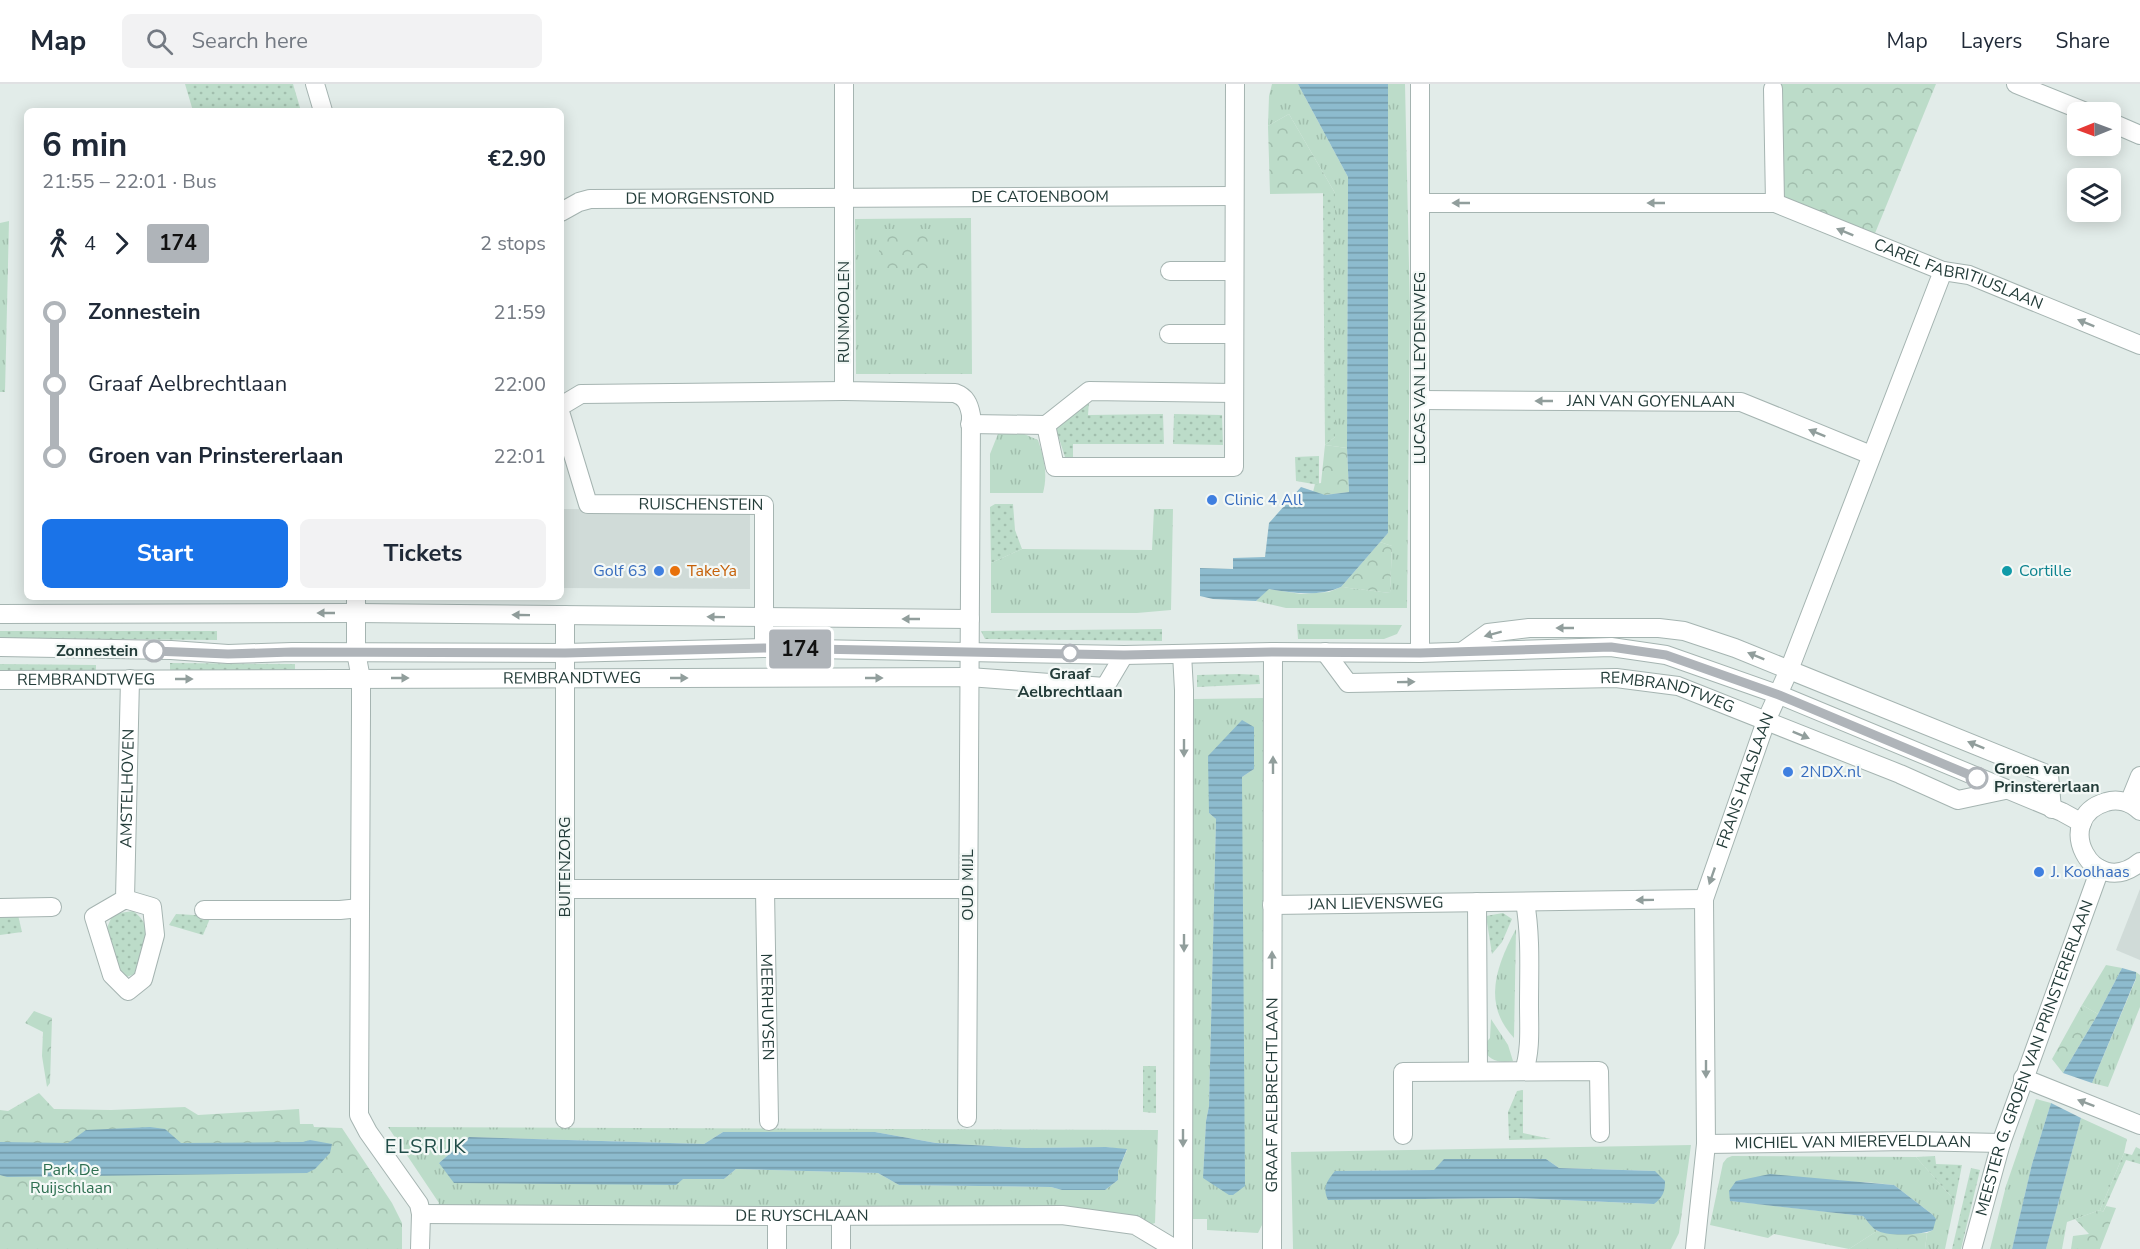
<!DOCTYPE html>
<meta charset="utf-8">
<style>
:root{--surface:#fff;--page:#f2f2f3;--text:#1f2937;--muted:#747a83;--line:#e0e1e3;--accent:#1a73e8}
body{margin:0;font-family:"Nunito Sans",sans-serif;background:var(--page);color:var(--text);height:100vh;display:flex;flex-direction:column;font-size:22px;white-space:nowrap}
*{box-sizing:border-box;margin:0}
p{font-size:20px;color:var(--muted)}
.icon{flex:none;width:33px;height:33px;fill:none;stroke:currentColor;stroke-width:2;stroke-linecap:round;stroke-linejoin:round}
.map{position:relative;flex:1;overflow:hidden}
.drawer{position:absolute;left:24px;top:24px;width:540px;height:492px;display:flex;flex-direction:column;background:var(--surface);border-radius:9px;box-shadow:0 3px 15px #0003}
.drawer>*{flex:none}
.badge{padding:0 12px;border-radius:4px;font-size:21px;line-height:39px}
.needle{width:39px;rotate:269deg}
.fabs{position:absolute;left:2067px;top:18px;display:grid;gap:12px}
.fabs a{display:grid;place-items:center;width:54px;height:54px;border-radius:9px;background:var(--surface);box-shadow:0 3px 15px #0003;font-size:30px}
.map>.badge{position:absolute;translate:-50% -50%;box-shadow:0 0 0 3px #fff}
.legs{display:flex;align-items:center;gap:9px;height:66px;padding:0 18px;font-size:20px}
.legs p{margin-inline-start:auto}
.overview{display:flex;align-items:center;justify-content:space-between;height:102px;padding:0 18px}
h1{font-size:33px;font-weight:700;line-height:45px}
.button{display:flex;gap:12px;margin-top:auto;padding:12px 18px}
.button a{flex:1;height:69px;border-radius:9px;background:var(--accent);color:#fff;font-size:24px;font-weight:700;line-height:69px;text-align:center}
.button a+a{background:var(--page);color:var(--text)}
ul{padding:0 18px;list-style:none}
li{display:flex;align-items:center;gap:21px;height:72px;font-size:22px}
li i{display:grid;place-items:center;width:9px;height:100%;margin:0 8px;background:currentColor}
li i::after{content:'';width:15px;height:15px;margin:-8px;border:4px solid;border-radius:50%;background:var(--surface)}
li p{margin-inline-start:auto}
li:first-child i{background:linear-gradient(#0000 50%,currentColor 0)}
li:last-child i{background:linear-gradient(currentColor 50%,#0000 0)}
header{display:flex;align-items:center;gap:36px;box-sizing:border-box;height:84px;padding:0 30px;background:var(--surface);border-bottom:2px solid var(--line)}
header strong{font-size:28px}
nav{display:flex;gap:33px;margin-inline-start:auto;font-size:21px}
.search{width:420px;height:54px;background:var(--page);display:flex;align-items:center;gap:15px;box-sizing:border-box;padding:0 21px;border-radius:9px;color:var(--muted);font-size:22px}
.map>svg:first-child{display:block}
</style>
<header>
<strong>Map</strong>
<div class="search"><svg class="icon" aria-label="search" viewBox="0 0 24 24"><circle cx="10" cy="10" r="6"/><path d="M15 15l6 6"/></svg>Search here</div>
<nav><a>Map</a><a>Layers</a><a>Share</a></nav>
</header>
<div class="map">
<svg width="2140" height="1165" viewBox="0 0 2140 1165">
<defs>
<pattern id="grass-tufts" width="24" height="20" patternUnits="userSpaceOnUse" patternTransform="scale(1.5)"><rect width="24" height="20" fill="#bcdcc9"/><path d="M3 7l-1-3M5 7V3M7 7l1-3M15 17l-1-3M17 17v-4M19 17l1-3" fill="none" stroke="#a1bead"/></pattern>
<pattern id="forest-crowns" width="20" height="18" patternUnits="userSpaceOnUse" patternTransform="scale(1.5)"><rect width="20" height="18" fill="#bcdcc9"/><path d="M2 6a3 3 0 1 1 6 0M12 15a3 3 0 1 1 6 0" fill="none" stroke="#a1bead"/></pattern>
<pattern id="garden-dots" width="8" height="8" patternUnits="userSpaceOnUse" patternTransform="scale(1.5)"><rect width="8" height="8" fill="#bcdcc9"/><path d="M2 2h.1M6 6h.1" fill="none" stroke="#a1bead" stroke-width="1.8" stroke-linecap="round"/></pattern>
<pattern id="water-rules" width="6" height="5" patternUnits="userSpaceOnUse" patternTransform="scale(1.5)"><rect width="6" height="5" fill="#8dbbce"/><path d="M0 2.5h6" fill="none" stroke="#7399a8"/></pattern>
</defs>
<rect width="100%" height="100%" fill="#e2ece9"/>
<!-- built -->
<g fill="#d0dbd8">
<polygon points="561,425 750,426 750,505 561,504"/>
<polygon points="2140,805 2140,876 2116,866"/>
</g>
<!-- grass -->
<g fill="url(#grass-tufts)" fill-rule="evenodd">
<polygon points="1272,0 1298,0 1348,93 1347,364 1325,361 1335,353 1335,109 1289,30 1268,42 1269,12"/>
<polygon points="1388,0 1405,0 1410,228 1407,524 1286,524 1256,517 1268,505 1301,510 1329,508 1341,503 1390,509 1392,462 1380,458 1388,449"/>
<polygon points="971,134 972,290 856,290 855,135"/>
<polygon points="9,137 5,308 0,308 0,139"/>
<path d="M 998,350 L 1024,350 L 1038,356 C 1044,374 1048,390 1043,409 L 990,409 L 990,370 Z"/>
<polygon points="1154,425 1173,425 1171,526 1137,529 991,529 991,479 1022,465 1152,466"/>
<polygon points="1297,540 1402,541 1397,550 1384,555 1298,555"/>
<path d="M 1266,614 L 1264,1137 L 1258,1149 L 1207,1146 L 1207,1135 L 1190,1135 L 1193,615 ZM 1254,643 L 1254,685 L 1242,693 L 1203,1094 L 1206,1037 L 1209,1022 L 1216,735 L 1209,729 Z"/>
<path d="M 1516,845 L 1514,954 C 1482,920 1496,882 1516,845 Z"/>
<polygon points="2106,881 2122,884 2098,930 2082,921"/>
<polygon points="2136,888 2140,891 2140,923 2108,1003 2092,999 2136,895"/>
<path d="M 1491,935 L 1508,961 L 1513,977 C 1498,979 1489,977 1482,963 L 1490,954 Z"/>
<polygon points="2036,1015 2051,1019 2032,1080 2012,1165 1990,1165 2006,1102"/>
<polygon points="2081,1034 2127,1055 2124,1069 2100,1126 2067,1138 2062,1165 2046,1165"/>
<path d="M 388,1043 L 1158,1046 L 1155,1139 L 1143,1143 L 1043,1134 L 437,1122 L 439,1119 ZM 723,1048 L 875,1048 L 936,1059 L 1026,1064 L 1106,1063 L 1127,1066 L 1118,1087 L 1118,1096 L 1105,1106 L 1062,1106 L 1051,1103 L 899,1101 L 878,1089 L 736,1085 L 724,1095 L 682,1095 L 439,1079 L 469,1053 L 704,1060 Z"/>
<path d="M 1691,1061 L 1679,1149 L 1671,1165 L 1293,1165 L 1291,1068 ZM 1546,1075 L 1559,1084 L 1655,1087 L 1654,1120 L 1517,1114 L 1328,1116 L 1335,1087 L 1434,1086 Z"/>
<polygon points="1732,1072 1916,1073 1955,1117 1945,1165 1925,1165 1927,1149 1933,1146 1933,1131 1894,1101 1865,1098 1731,1117 1863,1132 1877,1147 1849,1165 1774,1150 1768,1154 1710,1141 1723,1079 1727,1074"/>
</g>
<!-- forest -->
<g fill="url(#forest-crowns)">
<polygon points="1773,0 1936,0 1871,159 1775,119"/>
<polygon points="1289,30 1335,109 1270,110 1268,42"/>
<rect x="879" y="145" width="53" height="39"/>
<polygon points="1325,361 1347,364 1349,408 1325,411 1313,408 1315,400 1321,399"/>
<polygon points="1380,458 1392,462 1390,509 1341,503"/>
<polygon points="2082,921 2098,930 2063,989 2052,975"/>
<polygon points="34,927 52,934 50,999 47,1003 42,972 43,948 25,939"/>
<polygon points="39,1009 54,1025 111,1026 185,1023 198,1031 299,1025 300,1040 313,1040 314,1043 342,1044 392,1119 402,1139 402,1165 0,1165 0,1026 8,1027"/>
<polygon points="2106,1122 2116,1124 2100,1165 2071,1165 2073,1152 2089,1150 2075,1135 2100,1126 2103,1128"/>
<polygon points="1877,1147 1898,1150 1927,1149 1925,1165 1849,1165"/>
</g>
<!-- garden -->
<g fill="url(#garden-dots)">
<polygon points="185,0 293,0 301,27 193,27"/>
<polygon points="1323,109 1335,109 1335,353 1325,361"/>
<polygon points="1089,317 1088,331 1163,330 1164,360 1073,360 1073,374 1065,373 1056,345"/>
<polygon points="1174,330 1222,331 1223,361 1173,360"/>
<polygon points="1319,372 1319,401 1296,397 1295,373"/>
<polygon points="995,420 1013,420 1015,446 1022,465 991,479 990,423"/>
<polygon points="1162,545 1162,557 985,555 981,547"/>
<polygon points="0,547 217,547 217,556 0,554"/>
<polygon points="170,579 295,580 295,589 170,588"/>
<polygon points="0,580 96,581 96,589 0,589"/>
<polygon points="1239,590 1259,591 1260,600 1197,603 1197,591"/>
<path d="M 133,827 C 157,844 144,864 137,889 L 124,894 L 117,890 L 106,846 L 113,830 Z"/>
<polygon points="1503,829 1512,835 1502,858 1492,870 1486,832"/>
<polygon points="176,830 211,832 203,851 169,841"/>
<polygon points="18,831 22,848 0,851 0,832"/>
<polygon points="1143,982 1156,982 1156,1029 1143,1028"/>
<polygon points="1523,1006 1523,1049 1551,1055 1509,1056 1508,1028 1517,1007"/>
<polygon points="2136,1063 2140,1065 2140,1080 2126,1076 2103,1128 2100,1126 2124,1069 2132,1071"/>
<polygon points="1935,1072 1936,1080 1962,1081 1955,1117 1916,1073"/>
<polygon points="1971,1084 1980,1086 1961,1165 1952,1165"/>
</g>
<!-- water -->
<g fill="url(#water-rules)">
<path d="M 1298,0 L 1388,0 L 1388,449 L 1341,503 C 1318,513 1293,509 1269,505 L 1256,517 L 1213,515 L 1200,512 L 1200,484 L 1233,485 L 1233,474 L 1265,473 L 1269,439 L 1301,403 L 1325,411 L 1349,408 L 1347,364 L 1348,93 Z"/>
<polygon points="1242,636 1254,643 1254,685 1242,693 1245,1102 1233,1111 1229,1111 1203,1094 1206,1037 1209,1022 1216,735 1209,729 1208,672"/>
<polygon points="2122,884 2136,888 2136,894 2092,999 2063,989 2098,930"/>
<polygon points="2051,1019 2081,1034 2046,1165 2012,1165 2032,1080"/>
<polygon points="150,1043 165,1045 181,1059 303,1058 310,1056 332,1060 330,1069 315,1085 307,1089 7,1093 0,1091 0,1058 68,1059 86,1046"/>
<polygon points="723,1048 875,1048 936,1059 1026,1064 1106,1063 1127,1065 1118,1087 1118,1096 1105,1106 1062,1106 1051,1103 899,1101 878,1089 736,1085 724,1095 683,1095 676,1101 454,1099 439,1079 469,1053 704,1060"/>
<path d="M 1444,1075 L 1546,1075 L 1559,1084 L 1655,1087 L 1665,1097 C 1665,1108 1663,1113 1654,1120 L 1517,1114 L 1328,1116 C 1322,1103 1327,1097 1335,1087 L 1434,1086 Z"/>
<path d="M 1770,1090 L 1894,1101 L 1933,1131 L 1936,1135 L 1933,1146 C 1923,1151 1886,1153 1876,1146 C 1871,1143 1867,1136 1863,1132 L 1730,1117 L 1729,1107 L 1736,1097 Z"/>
</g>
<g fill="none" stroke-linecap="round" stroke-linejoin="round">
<defs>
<g id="minor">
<polyline points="315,0 323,27"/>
<path d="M 844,0 L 844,307 L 955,309 C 966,313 969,320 971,331 L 967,1034"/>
<polyline points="2016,0 2086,28"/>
<polyline points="1773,5 1775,119"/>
<polyline points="2110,38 2140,51"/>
<path id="s1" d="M 1420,119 L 1775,119 L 1943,187 L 1969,191 L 2140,261"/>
<path id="s2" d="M 561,128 L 579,118 L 590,115 L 1234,112"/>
<polyline points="1170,187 1234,187"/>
<polyline points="1169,250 1234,250"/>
<path id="s3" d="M 1420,316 L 1741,318 L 1871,371"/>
<polyline points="561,322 581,310 844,307"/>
<path id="s4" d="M 561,331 L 588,420 L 764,421 L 764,564"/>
<polyline points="970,340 1046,341 1089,307 1234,309"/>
<polyline points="1046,341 1055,383 1234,383 1235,0"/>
<polyline points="356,513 356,568 361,595 361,629 359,1031 368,1048 419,1120 421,1130 420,1165"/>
<polyline points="0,530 356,529 970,535"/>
<polyline points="565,531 565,1035"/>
<polyline points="0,563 171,566 228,570 292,568 565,569 764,564 1124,571 1273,568 1420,569 1611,563 1666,571 1780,611 2062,728 2082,739"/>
<polyline points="1463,567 1488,549 1529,544 1659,544 1684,547 1735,564 2049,691 2052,725"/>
<path id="s5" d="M 1325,568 L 1348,599 L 1616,594 L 1678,602 L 1900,690 L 1958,716 L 2005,706"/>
<polyline points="1420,569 1420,0"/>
<polyline points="1182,570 1184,606 1183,1165"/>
<path id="s6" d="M 0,596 L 969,593 L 1105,603 L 1124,571"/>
<polyline points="2129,719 2140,692"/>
<path d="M 2140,727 C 2131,718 2118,714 2106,718 C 2051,734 2092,818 2140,778"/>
<polyline points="565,805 968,805"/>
<path id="s7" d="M 765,807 L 769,1037"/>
<path id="s8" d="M 125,815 L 152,823 L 155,851 L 143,895 L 128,907 L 112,891 L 94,833 L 125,815 L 130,595"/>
<polyline points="1477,818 1478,987"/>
<path id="s9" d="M 1272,821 L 1704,815"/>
<polyline points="0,824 52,823"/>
<polyline points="204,826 340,826 360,824"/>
<path d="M 1524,987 C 1531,966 1529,943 1529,921 C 1529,887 1531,852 1525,818"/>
<polyline points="2023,994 2140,1041"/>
<polyline points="1403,1051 1403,988 1599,987 1600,1049"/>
<path id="s10" d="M 1706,1060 L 1909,1057 L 2001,1059"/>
<path id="s11" d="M 421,1130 L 777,1132 L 1062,1131 L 1135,1141 L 1175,1165"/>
<polyline points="777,1165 777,1132"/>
<polyline points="841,1165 841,1132"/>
<path id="s12" d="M 1272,1165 L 1273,568"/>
<path id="s13" d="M 1695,1165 L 1706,1060 L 1704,815 L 1766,637 L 1789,586 L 1943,187"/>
<path id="s14" d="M 1972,1165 L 2001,1059 L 2100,785"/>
</g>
</defs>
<!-- minor casing -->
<use href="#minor" stroke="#a5b4b1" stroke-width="20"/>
<!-- minor -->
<use href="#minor" stroke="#fff" stroke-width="18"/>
</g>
<!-- one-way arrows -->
<defs><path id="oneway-solid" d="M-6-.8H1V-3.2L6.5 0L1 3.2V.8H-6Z" transform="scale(1.5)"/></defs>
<g fill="#919e9c">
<use href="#oneway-solid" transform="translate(1461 119) rotate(180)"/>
<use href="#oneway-solid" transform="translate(1656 119) rotate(180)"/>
<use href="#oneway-solid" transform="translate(1845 148) rotate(-158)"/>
<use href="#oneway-solid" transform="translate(2086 239) rotate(-158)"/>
<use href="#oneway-solid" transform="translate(1544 317) rotate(-180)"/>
<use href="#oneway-solid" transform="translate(1817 349) rotate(-158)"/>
<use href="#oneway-solid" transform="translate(326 529) rotate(180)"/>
<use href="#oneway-solid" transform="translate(521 531) rotate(-179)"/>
<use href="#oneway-solid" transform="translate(716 533) rotate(-179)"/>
<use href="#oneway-solid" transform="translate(911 535) rotate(-180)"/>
<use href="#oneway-solid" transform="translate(1565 544) rotate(-180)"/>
<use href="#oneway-solid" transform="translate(1493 550) rotate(165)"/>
<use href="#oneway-solid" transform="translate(1756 572) rotate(-158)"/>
<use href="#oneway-solid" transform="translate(400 594)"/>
<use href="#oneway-solid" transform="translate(679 594)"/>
<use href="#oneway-solid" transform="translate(874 594)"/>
<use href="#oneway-solid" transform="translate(184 595)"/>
<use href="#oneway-solid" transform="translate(1406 598) rotate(-1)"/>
<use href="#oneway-solid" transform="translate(1801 651) rotate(22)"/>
<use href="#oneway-solid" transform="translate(1976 661) rotate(-158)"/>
<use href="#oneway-solid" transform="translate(1184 664) rotate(90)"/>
<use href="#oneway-solid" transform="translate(1273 681) rotate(-90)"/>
<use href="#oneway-solid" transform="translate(1712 792) rotate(109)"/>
<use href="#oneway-solid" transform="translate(1645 816) rotate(179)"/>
<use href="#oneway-solid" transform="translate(1184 859) rotate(90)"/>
<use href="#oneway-solid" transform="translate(1272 876) rotate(-90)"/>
<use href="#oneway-solid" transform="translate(1706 985) rotate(90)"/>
<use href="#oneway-solid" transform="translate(2086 1019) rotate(-159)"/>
<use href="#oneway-solid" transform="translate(1183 1054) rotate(90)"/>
</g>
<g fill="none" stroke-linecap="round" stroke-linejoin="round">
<defs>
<polyline id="line-1" points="154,567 228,570 292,568 565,569 764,564 1124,571 1273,568 1420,569 1611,563 1666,571 1779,611 1977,694"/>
</defs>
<!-- line-1 casing -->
<use href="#line-1" stroke="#fff" stroke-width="14"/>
<!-- line-1 -->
<use href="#line-1" stroke="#afb4b9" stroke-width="9"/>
</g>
<!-- markers -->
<g fill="#3f7fe0" stroke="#f3f8f6" stroke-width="2">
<circle cx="1212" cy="416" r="6"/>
<circle cx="659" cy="487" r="6"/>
<circle cx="1788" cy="688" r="6"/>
<circle cx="2039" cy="788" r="6"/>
</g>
<circle fill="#e8710a" stroke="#f3f8f6" stroke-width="2" cx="675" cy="487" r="6"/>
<circle fill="#0f9aa8" stroke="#f3f8f6" stroke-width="2" cx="2007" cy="487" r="6"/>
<g fill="#fff" stroke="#afb4b9" stroke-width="3">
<circle cx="154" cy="567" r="10"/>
<circle cx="1070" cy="569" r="8"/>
<circle cx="1977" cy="694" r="10"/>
</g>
<g text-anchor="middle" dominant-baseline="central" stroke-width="4.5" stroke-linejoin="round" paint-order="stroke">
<!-- street labels -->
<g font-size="16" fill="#233c39" stroke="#f3f8f6">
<text stroke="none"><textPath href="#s2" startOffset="482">DE CATOENBOOM</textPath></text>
<text stroke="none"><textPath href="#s2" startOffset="142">DE MORGENSTOND</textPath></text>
<text stroke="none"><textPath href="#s1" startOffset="552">CAREL FABRITIUSLAAN</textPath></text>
<text transform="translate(844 228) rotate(-90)">RUNMOOLEN</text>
<text transform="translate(1420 284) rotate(-90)">LUCAS VAN LEYDENWEG</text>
<text stroke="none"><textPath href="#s3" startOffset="231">JAN VAN GOYENLAAN</textPath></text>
<text stroke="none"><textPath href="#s4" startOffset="206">RUISCHENSTEIN</textPath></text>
<text stroke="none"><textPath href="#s6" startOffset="572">REMBRANDTWEG</textPath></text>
<text stroke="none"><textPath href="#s6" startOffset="86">REMBRANDTWEG</textPath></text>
<text stroke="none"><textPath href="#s5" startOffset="360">REMBRANDTWEG</textPath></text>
<text stroke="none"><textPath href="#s13" startOffset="476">FRANS HALSLAAN</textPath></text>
<text stroke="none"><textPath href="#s8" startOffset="351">AMSTELHOVEN</textPath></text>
<text transform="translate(565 783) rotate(-90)">BUITENZORG</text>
<text transform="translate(968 801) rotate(-90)">OUD MIJL</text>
<text stroke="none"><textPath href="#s9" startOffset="104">JAN LIEVENSWEG</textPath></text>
<text stroke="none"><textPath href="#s7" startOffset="116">MEERHUYSEN</textPath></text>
<text stroke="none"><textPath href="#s14" startOffset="201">MEESTER G. GROEN VAN PRINSTERERLAAN</textPath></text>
<text stroke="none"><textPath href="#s12" startOffset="154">GRAAF AELBRECHTLAAN</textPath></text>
<text stroke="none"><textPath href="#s10" startOffset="147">MICHIEL VAN MIEREVELDLAAN</textPath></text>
<text stroke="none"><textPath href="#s11" startOffset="381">DE RUYSCHLAAN</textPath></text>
</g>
<!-- shop labels -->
<g font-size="16" fill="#366cbe" stroke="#f3f8f6" text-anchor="start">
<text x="1224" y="416">Clinic 4 All</text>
<text x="647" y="487" text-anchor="end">Golf 63</text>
<text x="1800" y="688">2NDX.nl</text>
<text x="2051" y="788">J. Koolhaas</text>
</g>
<!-- food labels -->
<g font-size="16" fill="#c56008" stroke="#f3f8f6" text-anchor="start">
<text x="687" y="487">TakeYa</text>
</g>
<!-- culture labels -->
<g font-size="16" fill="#0d838f" stroke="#f3f8f6" text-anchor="start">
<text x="2019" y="487">Cortille</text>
</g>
<!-- stop labels -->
<g font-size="16" font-weight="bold" fill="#233c39" stroke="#f3f8f6" text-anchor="end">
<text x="138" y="567">Zonnestein</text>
<text x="1070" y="590" text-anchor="middle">Graaf<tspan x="1070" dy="18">Aelbrechtlaan</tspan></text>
<text x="1994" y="685" text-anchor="start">Groen van<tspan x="1994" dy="18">Prinstererlaan</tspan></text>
</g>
<!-- park labels -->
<g font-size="16" fill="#2f7052" stroke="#f3f8f6">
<text x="71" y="1086">Park De<tspan x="71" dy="18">Ruijschlaan</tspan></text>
</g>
<!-- quarter labels -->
<g font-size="20" letter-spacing="1.5" fill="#204d48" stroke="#f3f8f6">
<text x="426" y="1062">ELSRIJK</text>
</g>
</g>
</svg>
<div class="fabs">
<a><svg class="needle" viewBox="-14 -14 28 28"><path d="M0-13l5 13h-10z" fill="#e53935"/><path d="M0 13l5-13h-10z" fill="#747a83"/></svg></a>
<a><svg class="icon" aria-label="layers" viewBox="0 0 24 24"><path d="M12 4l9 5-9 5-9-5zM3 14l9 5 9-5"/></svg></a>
</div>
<b class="badge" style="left:800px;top:565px;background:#afb4b9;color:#111">174</b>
<section class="drawer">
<div class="overview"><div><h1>6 min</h1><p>21:55 – 22:01 · Bus</p></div><b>€2.90</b></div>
<div class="legs"><svg class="icon" aria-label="walk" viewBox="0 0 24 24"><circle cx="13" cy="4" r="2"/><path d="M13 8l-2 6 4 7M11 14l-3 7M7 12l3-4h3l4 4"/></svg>4<svg class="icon" aria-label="forward" viewBox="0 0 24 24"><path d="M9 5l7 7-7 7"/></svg><b class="badge" style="background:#afb4b9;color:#111">174</b><p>2 stops</p></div>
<ul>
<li><i style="color:#afb4b9"></i><b>Zonnestein</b><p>21:59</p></li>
<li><i style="color:#afb4b9"></i><span>Graaf Aelbrechtlaan</span><p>22:00</p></li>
<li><i style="color:#afb4b9"></i><b>Groen van Prinstererlaan</b><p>22:01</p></li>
</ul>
<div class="button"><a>Start</a><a>Tickets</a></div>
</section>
</div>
